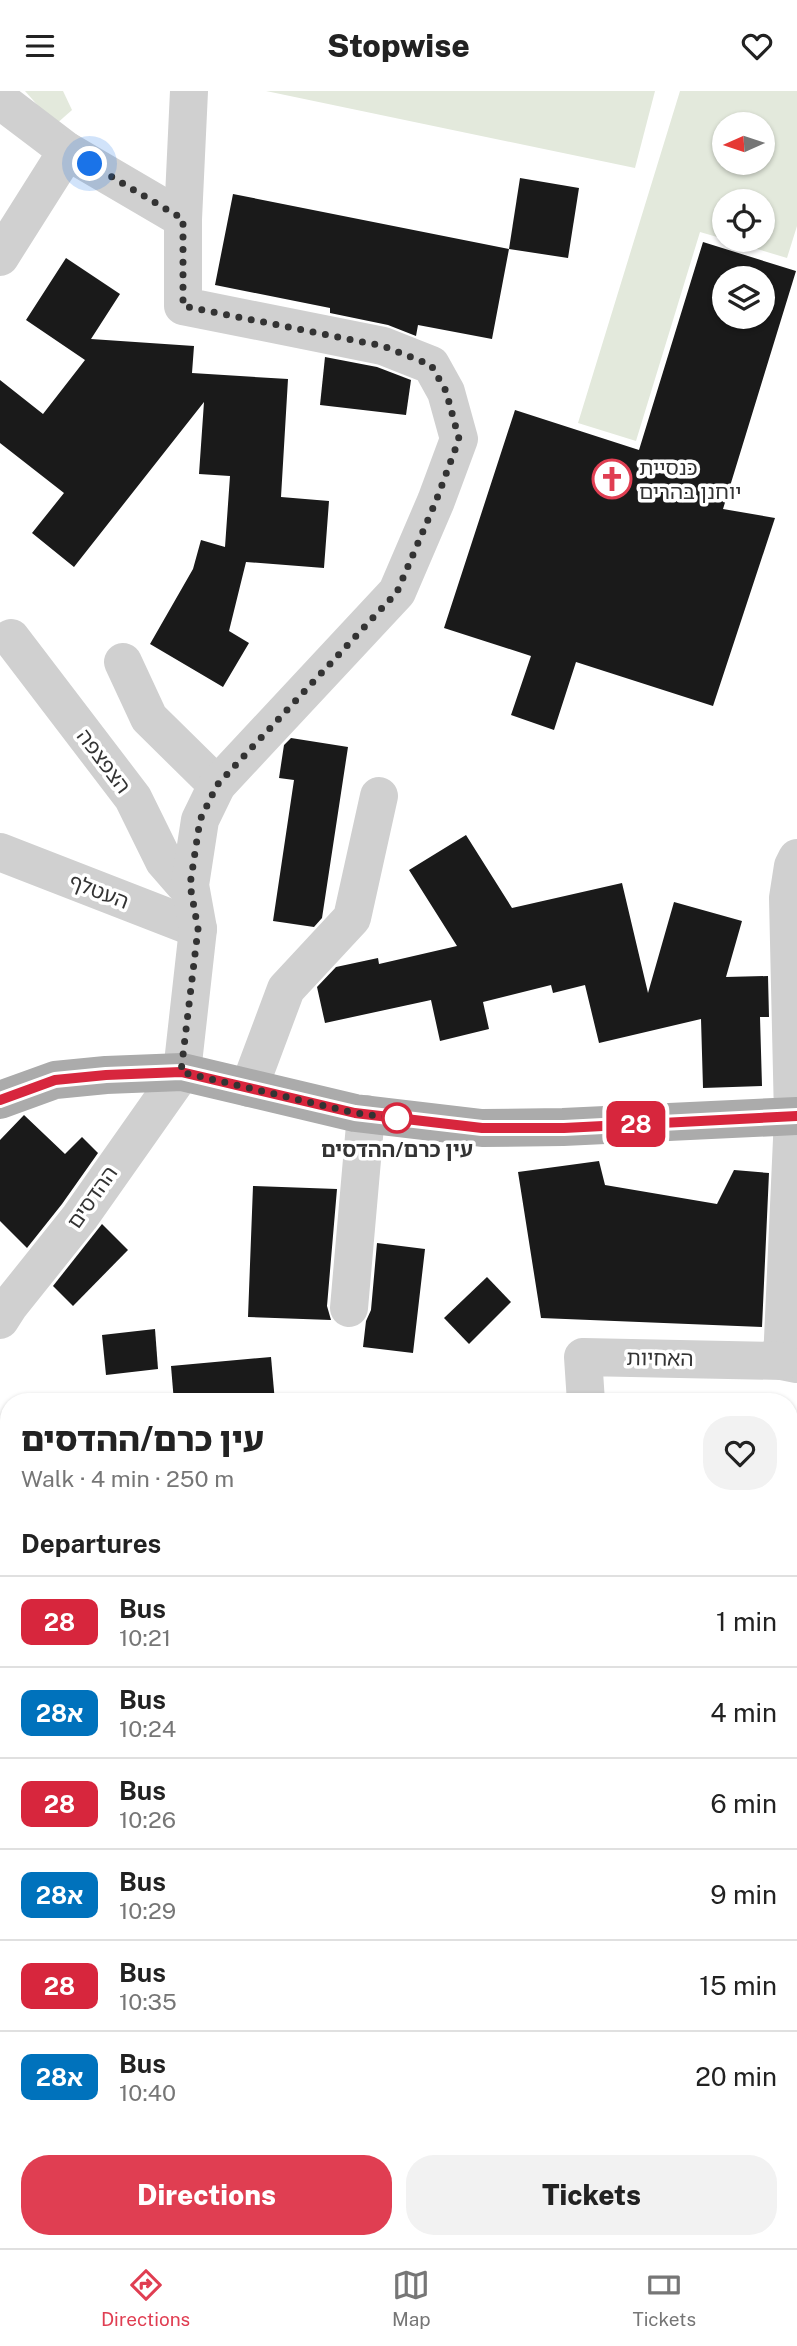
<!DOCTYPE html>
<meta charset="utf-8">
<style>
:root{--surface:#fff;--page:#f2f2f2;--text:#222;--muted:#767676;--line:#e0e0e0;--accent:#e03e52}
body{margin:0;font-family:"Public Sans","Noto Sans Hebrew",sans-serif;background:var(--page);color:var(--text);height:100vh;display:flex;flex-direction:column;font-size:26px;white-space:nowrap}
*{box-sizing:border-box;margin:0}
p{font-size:23px;color:var(--muted)}
.icon{flex:none;width:38px;height:38px;fill:none;stroke:currentColor;stroke-width:2;stroke-linecap:round;stroke-linejoin:round}
.map{position:relative;flex:1;overflow:hidden}
.drawer{position:absolute;left:0px;top:1302px;width:798px;height:856px;display:flex;flex-direction:column;background:var(--surface);border-radius:28px 28px 0 0;box-shadow:0 2px 5px #0004}
.drawer>*{flex:none}
.badge{padding:0 14px;border-radius:10px;font-size:24px;line-height:46px}
.needle{width:46px;rotate:267deg}
.tools{position:absolute;left:712px;top:21px;display:grid;gap:14px}
.tools a{display:grid;place-items:center;width:63px;height:63px;border-radius:50%;background:var(--surface);box-shadow:0 2px 5px #0004;font-size:35px}
.you{position:absolute;width:35px;height:35px;margin:-18px;border:5px solid #fff;border-radius:50%;background:#1a73e8;box-shadow:0 0 0 10px #1a73e833}
.map>.badge{position:absolute;translate:-50% -50%;box-shadow:0 0 0 4px #fff}
h2{padding:0 21px;font-size:26px;line-height:63px}
.round{display:grid;place-items:center;flex:none;width:74px;height:74px;border-radius:28px;background:var(--page)}
.summary{display:flex;align-items:center;justify-content:space-between;height:119px;padding:0 21px}
h1{font-size:33px;font-weight:800;line-height:52px}
.action{display:flex;gap:14px;margin-top:auto;padding:14px 21px}
.action a{flex:1;height:80px;border-radius:28px;background:var(--accent);color:#fff;font-size:28px;font-weight:800;line-height:80px;text-align:center}
.action a+a{background:var(--page);color:var(--text)}
ul{padding:0;list-style:none}
li{display:flex;align-items:center;gap:21px;height:91px;padding:0 21px;border-top:2px solid var(--line)}
li div{flex:1}
li b{display:block;font-size:26px}
li em{font-style:normal}
li .badge{min-width:77px;font-weight:700;text-align:center}
header{display:flex;justify-content:space-between;align-items:center;height:91px;padding:0 21px;background:var(--surface);font-size:32px;font-weight:800}
.menu{display:flex;justify-content:space-around;align-items:center;height:98px;border-top:2px solid var(--line);background:var(--surface);font-size:19px;color:var(--muted)}
.menu a{display:grid;justify-items:center;gap:4px}
.menu .on{color:var(--accent)}
.map>svg:first-child{display:block}
</style>
<header><svg class="icon" aria-label="menu" viewBox="0 0 24 24"><path d="M4 6h16M4 12h16M4 18h16"/></svg>Stopwise<svg class="icon" aria-label="heart" viewBox="0 0 24 24"><path d="M12 20l-8-8c-3-5 5-10 8-4 3-6 11-1 8 4z"/></svg></header>
<div class="map">
<svg width="797" height="2157" viewBox="0 0 797 2157">
<rect width="100%" height="100%" fill="#fff"/>
<!-- green -->
<g fill="#e3e9dc" fill-rule="evenodd">
<polygon points="25,0 63,0 72,19 55,34"/>
<polygon points="266,0 655,0 635,77"/>
<path d="M 680,0 L 797,0 L 797,135 L 787,167 L 727,149 L 763,149 L 763,110 L 724,110 L 724,148 L 700,141 L 636,350 L 578,332 ZM 724,33 L 763,33 L 763,72 L 724,72 Z"/>
<polygon points="9,2131 9,2149 281,2149 281,2157 8,2157"/>
<rect x="375" y="2149" width="220" height="8"/>
</g>
<!-- building -->
<g fill="#1a1a1a" fill-rule="evenodd">
<polygon points="520,87 579,97 568,167 509,158"/>
<polygon points="233,103 509,158 492,248 418,234 416,245 388,234 330,222 330,217 215,194"/>
<path d="M 703,151 L 796,180 L 723,418 L 775,427 L 713,615 L 576,571 L 554,639 L 511,624 L 531,565 L 444,537 L 515,319 L 639,359 ZM 724,187 L 763,187 L 763,226 L 724,226 Z"/>
<polygon points="66,167 120,203 91,248 194,255 192,282 288,288 281,406 329,410 324,477 246,471 229,540 249,552 223,596 150,553 193,478 201,449 225,456 230,385 199,383 204,311 74,476 32,442 64,402 0,352 0,289 43,323 85,269 26,229"/>
<polygon points="325,266 377,276 411,289 406,324 320,314"/>
<polygon points="291,647 348,656 322,827 314,836 273,830 294,689 279,687 284,654"/>
<polygon points="466,744 512,817 622,792 648,902 674,811 742,830 726,886 768,885 769,926 760,926 762,995 703,997 701,928 599,952 585,894 553,902 551,894 483,911 489,938 440,950 431,909 325,932 317,896 336,876 378,867 379,873 457,855 409,779"/>
<polygon points="24,1024 65,1063 82,1046 98,1062 62,1113 27,1157 0,1130 0,1049"/>
<polygon points="599,1070 605,1094 717,1113 734,1079 769,1082 762,1236 541,1227 518,1081"/>
<polygon points="253,1095 337,1098 327,1215 331,1229 248,1226"/>
<polygon points="102,1133 128,1159 73,1215 53,1195"/>
<polygon points="377,1152 425,1158 413,1262 363,1256 366,1230 371,1219"/>
<polygon points="487,1186 511,1211 469,1253 444,1227"/>
<polygon points="155,1238 158,1278 106,1284 102,1244"/>
<polygon points="271,1266 275,1311 174,1311 171,1275"/>
</g>
<g fill="none" stroke-linecap="round" stroke-linejoin="round">
<!-- minor -->
<g stroke="#d0d0d0" stroke-width="38">
<polyline points="0,9 67,60 183,128"/>
<polyline points="0,166 67,60"/>
<polyline points="11,547 133,707 164,770 184,793 190,794"/>
<polyline points="123,571 149,627 217,694"/>
<polyline points="0,761 198,838"/>
<polyline points="797,767 793,775 788,807 793,1026 782,1270 797,1273"/>
<polyline points="249,997 286,898 352,827 379,705"/>
<polyline points="349,1217 366,1023"/>
<polyline points="0,1229 9,1215 80,1126 182,981 198,838 190,794 200,729 217,694 397,501 436,410 459,348 446,301 431,274 383,255 183,215 183,128 189,0"/>
<polyline points="586,1311 583,1266 782,1270"/>
<polyline points="626,2149 627,2157"/>
</g>
<!-- major -->
<polyline stroke="#ababab" stroke-width="38" points="0,1009 55,989 106,984 182,981 355,1022 482,1037 563,1036 797,1025"/>
</g>
<g fill="none" stroke-linecap="round" stroke-linejoin="round">
<defs>
<polyline id="line" points="0,1009 55,989 106,984 181,981 355,1022 482,1037 564,1037 797,1025"/>
</defs>
<!-- line casing -->
<use href="#line" stroke="#fff" stroke-width="16"/>
<!-- line -->
<use href="#line" stroke="#d7263d" stroke-width="10"/>
<!-- walk -->
<polyline stroke="#333" stroke-width="7" stroke-dasharray="0 12.6" points="90,73 183,128 183,215 383,255 431,274 446,300 459,348 436,410 397,501 217,694 200,729 190,794 198,838 181,981 355,1022 402,1028 397,1027"/>
</g>
<!-- icons -->
<defs>
<symbol id="church-ring" viewBox="-11 -11 22 22"><circle r="9.5" fill="#fff" stroke="#e03e52" stroke-width="1.5"/><path d="M-1.2-6h2.4v3.5h3.3v2.4h-3.3V6h-2.4V-.1h-3.3v-2.4h3.3Z" fill="#e03e52"/></symbol>
</defs>
<g fill-rule="evenodd">
<use href="#church-ring" x="590" y="366" width="44" height="44"/>
</g>
<!-- markers -->
<circle fill="#fff" stroke="#d7263d" stroke-width="3.5" cx="397" cy="1027" r="14"/>
<g text-anchor="middle" dominant-baseline="central" stroke-width="7" stroke-linejoin="round" paint-order="stroke">
<!-- poi labels -->
<g font-size="21" fill="#333" stroke="#fff" text-anchor="start">
<text x="639" y="376">כנסיית<tspan x="639" dy="24">יוחנן בהרים</tspan></text>
</g>
<!-- street labels -->
<g font-size="21" fill="#333" stroke="#fff">
<text transform="translate(104 670) rotate(53)">הצפצפה</text>
<text transform="translate(99 800) rotate(21)">העטלף</text>
<text transform="translate(92 1106) rotate(-55)">ההדסים</text>
<text transform="translate(660 1267) rotate(1)">האחיות</text>
</g>
<!-- stop labels -->
<g font-size="21" font-weight="bold" fill="#333" stroke="#fff">
<text x="397" y="1058">עין כרם/ההדסים</text>
</g>
</g>
</svg>
<div class="tools">
<a><svg class="needle" viewBox="-14 -14 28 28"><path d="M0-13l5 13h-10z" fill="#e53935"/><path d="M0 13l5-13h-10z" fill="#767676"/></svg></a>
<a><svg class="icon" aria-label="locate" viewBox="0 0 24 24"><circle cx="12" cy="12" r="6"/><path d="M12 2v4M12 18v4M2 12h4M18 12h4"/></svg></a>
<a><svg class="icon" aria-label="layers" viewBox="0 0 24 24"><path d="M12 4l9 5-9 5-9-5zM3 14l9 5 9-5"/></svg></a>
</div>
<div class="you" style="left:90px;top:73px"></div>
<b class="badge" style="left:636px;top:1033px;background:#d7263d;color:#fff">28</b>
<section class="drawer">
<div class="summary"><div><h1>עין כרם/ההדסים</h1><p>Walk · 4 min · 250 m</p></div><a class="round"><svg class="icon" aria-label="heart" viewBox="0 0 24 24"><path d="M12 20l-8-8c-3-5 5-10 8-4 3-6 11-1 8 4z"/></svg></a></div>
<h2>Departures</h2>
<ul>
<li><span class="badge" style="background:#d7263d;color:#fff">28</span><div><b>Bus</b><p>10:21</p></div><em>1 min</em></li>
<li><span class="badge" style="background:#0072bc;color:#fff">28א</span><div><b>Bus</b><p>10:24</p></div><em>4 min</em></li>
<li><span class="badge" style="background:#d7263d;color:#fff">28</span><div><b>Bus</b><p>10:26</p></div><em>6 min</em></li>
<li><span class="badge" style="background:#0072bc;color:#fff">28א</span><div><b>Bus</b><p>10:29</p></div><em>9 min</em></li>
<li><span class="badge" style="background:#d7263d;color:#fff">28</span><div><b>Bus</b><p>10:35</p></div><em>15 min</em></li>
<li><span class="badge" style="background:#0072bc;color:#fff">28א</span><div><b>Bus</b><p>10:40</p></div><em>20 min</em></li>
</ul>
<div class="action"><a>Directions</a><a>Tickets</a></div>
</section>
</div>
<nav class="menu">
<a class="on"><svg class="icon" aria-label="directions" viewBox="0 0 24 24"><path d="M12 3l9 9-9 9-9-9zM9 14v-3h6M13 9l2 2-2 2"/></svg>Directions</a>
<a><svg class="icon" aria-label="map" viewBox="0 0 24 24"><path d="M3 6l6-2 6 2 6-2v14l-6 2-6-2-6 2zM9 4v14M15 6v14"/></svg>Map</a>
<a><svg class="icon" aria-label="tickets" viewBox="0 0 24 24"><path d="M3 7h18v10H3zM15 7v10"/></svg>Tickets</a>
</nav>
